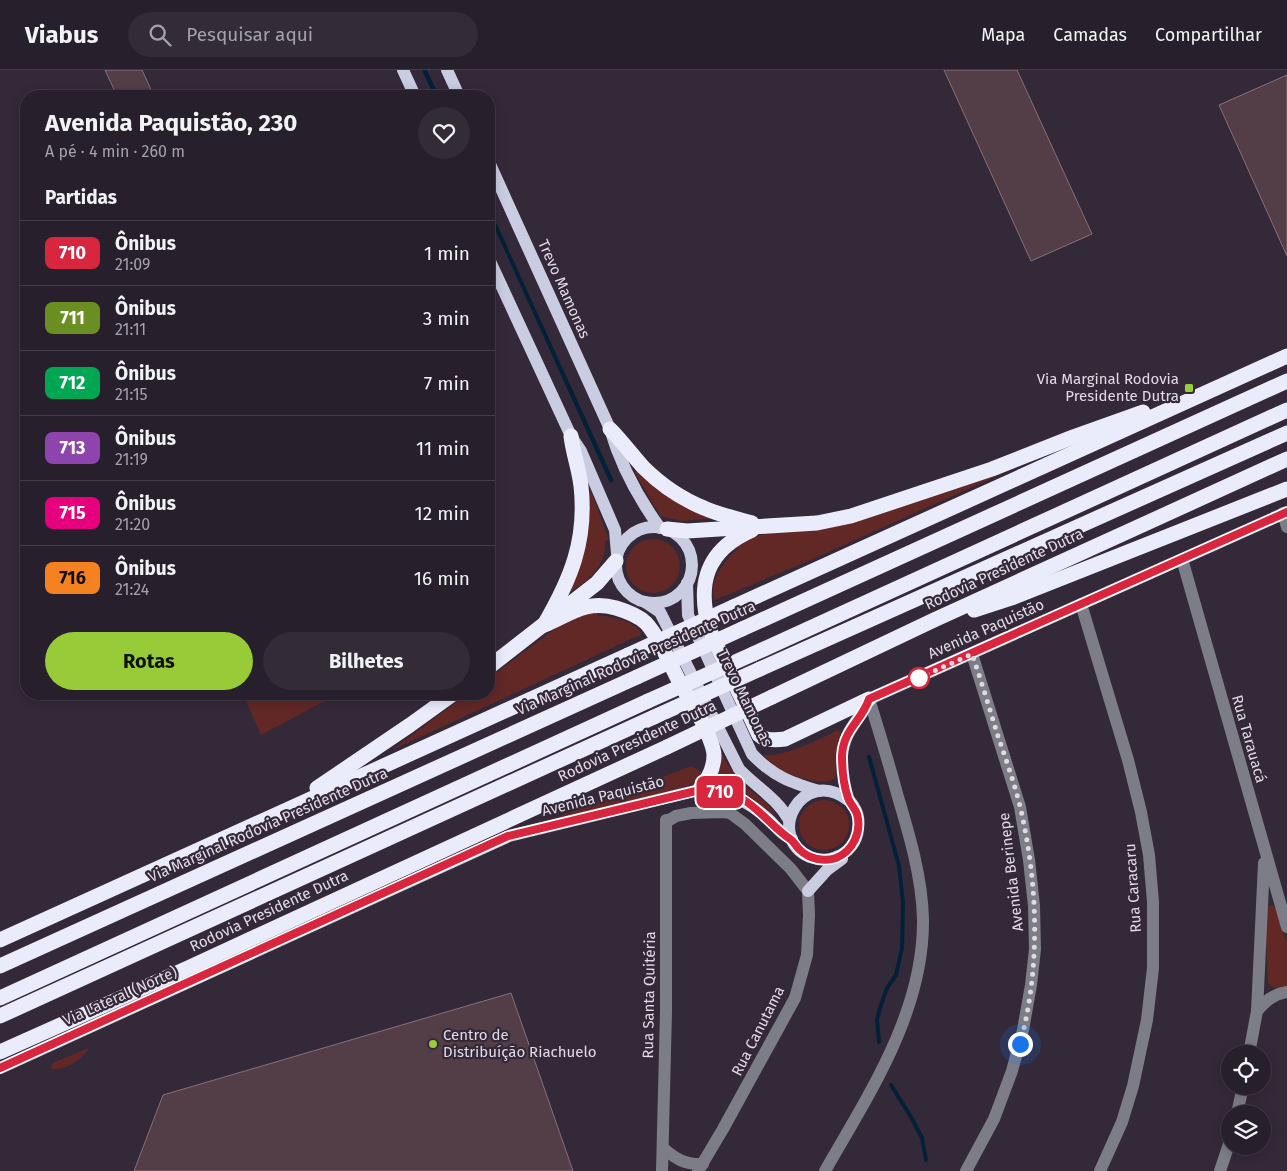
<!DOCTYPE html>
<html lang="pt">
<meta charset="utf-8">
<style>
:root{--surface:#271f2b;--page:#332c37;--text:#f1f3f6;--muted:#a4a2a9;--line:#433d47;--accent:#97cc38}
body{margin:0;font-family:"Fira Sans",sans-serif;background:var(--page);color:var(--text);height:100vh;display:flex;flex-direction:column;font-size:19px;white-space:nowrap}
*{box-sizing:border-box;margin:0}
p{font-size:16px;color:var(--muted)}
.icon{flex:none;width:28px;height:28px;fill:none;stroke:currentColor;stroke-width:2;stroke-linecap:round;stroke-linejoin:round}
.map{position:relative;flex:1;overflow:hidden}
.details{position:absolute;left:20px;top:20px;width:475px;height:610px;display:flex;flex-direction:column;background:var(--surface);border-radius:20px;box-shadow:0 2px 12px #0003,0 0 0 1px var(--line)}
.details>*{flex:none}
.badge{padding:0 10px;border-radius:8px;font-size:18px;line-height:32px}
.tools{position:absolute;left:1221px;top:975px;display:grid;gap:10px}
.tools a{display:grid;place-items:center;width:50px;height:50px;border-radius:50%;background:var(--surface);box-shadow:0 2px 12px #0003,0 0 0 1px var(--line);font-size:25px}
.you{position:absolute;width:25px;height:25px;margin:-12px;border:4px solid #fff;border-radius:50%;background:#1a73e8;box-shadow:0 0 0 8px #1a73e833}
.map>.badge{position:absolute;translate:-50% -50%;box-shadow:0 0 0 2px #fff}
h2{padding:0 25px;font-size:19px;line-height:45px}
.round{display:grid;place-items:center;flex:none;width:52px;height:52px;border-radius:26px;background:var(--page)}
.summary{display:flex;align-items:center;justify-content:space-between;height:85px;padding:0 25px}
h1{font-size:24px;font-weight:700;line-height:38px}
.primary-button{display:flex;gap:10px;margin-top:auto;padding:10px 25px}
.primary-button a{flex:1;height:58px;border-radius:30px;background:var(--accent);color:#111;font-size:20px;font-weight:700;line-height:58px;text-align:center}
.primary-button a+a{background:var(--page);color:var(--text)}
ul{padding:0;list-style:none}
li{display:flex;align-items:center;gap:15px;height:65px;padding:0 25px;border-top:1px solid var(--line)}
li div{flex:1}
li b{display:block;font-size:19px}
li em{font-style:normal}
li .badge{min-width:55px;font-weight:700;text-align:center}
header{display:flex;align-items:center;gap:30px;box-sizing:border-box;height:70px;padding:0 25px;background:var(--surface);border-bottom:1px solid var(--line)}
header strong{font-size:24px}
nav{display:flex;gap:28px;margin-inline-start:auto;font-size:18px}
.search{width:350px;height:45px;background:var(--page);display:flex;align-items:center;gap:12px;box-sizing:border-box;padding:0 18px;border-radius:28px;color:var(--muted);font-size:19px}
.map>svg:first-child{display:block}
</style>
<header>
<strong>Viabus</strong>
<div class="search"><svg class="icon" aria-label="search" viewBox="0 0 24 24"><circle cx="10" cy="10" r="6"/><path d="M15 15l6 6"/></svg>Pesquisar aqui</div>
<nav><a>Mapa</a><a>Camadas</a><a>Compartilhar</a></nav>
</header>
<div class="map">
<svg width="1287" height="1101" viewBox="0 0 1287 1101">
<rect width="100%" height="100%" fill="#342939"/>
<!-- green -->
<g fill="#612826">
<polygon points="637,400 715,448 681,451 660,446 635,403"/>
<path d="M 1008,401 L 806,492 L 715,530 C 707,512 725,490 738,478 L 735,474 L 752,466 L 839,456 L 889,441 Z"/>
<path d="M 587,419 L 589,419 L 592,424 L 609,470 L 605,471 C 607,494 589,511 570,522 L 583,486 Z"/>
<circle cx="653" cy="496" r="27"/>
<path d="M 598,543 L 597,545 C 612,547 634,550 642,564 L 392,680 L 467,624 L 489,624 L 489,608 L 564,552 L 575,545 Z"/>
<polygon points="243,624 338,624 261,665"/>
<path d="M 838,660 L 841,662 L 836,688 L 836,707 C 828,718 795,707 784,702 C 776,698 769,692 763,685 C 788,686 816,671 838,660 Z"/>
<path d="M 722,685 C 728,695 734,705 743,714 C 754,725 769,731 776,746 L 746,724 L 716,714 L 720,698 L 719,687 Z"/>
<polygon points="691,696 704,703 696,712 684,717 544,752"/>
<circle cx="824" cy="755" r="25"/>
<polygon points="1271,835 1276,838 1287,873 1287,918 1275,918 1268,914 1265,838"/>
<path d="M 88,978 L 89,979 C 80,990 67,1000 52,999 L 51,996 L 53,993 Z"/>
</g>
<!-- water -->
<g fill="#022038">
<polygon points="422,0 427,0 439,26 434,26"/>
<polygon points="489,137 614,411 610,413 489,146"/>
</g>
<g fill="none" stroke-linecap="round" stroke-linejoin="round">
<!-- stream -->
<g stroke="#022038" stroke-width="4">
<polyline points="869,687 899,796 903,833 902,878 896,905 887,918 880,938 877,950 879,972"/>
<polyline points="891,1015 911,1047 922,1068 926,1090"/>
</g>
</g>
<!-- building -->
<g fill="#533e47" stroke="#87707a">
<polygon points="105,0 142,0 154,26 117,26"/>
<polygon points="944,0 1017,0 1092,164 1031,191"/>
<polygon points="1287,5 1287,186 1219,35"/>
<polygon points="511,923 573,1101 134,1101 163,1025"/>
</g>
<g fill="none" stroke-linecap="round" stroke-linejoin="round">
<!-- minor -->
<g stroke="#7c7d87" stroke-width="12">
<polyline points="1283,443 1287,457"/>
<polyline points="1182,489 1287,857"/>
<polyline points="1081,534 1128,690 1141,742 1149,785 1153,832 1153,898 1147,950 1133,1016 1122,1052 1100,1101"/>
<polyline points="666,752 676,746 691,743 723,742 730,743 745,754 791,799 808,821 809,845 807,885 795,928 723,1059 698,1101"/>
<path d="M 1257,941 C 1266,931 1273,924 1287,922"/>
<polyline points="1249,984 1257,941 1264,793"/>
<polyline points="1237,1044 1243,1016"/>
<path d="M 663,1078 C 676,1089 685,1095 703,1094"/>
<polyline points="662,1101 666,942 666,750"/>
<path d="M 825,1101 C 869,1024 924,942 923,849 C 922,808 910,767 898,727 C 889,694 879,661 869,629"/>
<polyline points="966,1101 994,1049 1012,1001 1023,960 1031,915 1035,879 1034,836 1029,790 1020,737 972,584"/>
<polyline points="1220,1101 1230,1071"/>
</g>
<!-- major -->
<g stroke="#cacce1" stroke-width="12">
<polyline points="403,0 415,26"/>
<polyline points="447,0 459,26"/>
<path d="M 489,92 L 610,359 C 620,393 639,429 660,458"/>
<polyline points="489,189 571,366 581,381 615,460 617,484"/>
<circle cx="654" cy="495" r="38"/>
<path d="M 687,513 L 688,545 L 752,684 C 774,707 790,712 819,721"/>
<path d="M 645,532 L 660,542 L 739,699 C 756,717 777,728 789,750"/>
<path d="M 848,730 C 802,695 764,767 810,787 C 818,790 828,791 836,787 C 848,783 857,772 858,759 C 859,752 858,743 854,737 C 852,733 849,731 848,728 C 844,715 842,699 842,686 C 844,659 861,650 869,629 L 1287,442"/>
<polyline points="808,821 827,800 842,789"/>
<path d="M 0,998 L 509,766 L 699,720 C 729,723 746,729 768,749 C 776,756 781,765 792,769"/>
</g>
<!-- highway -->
<g stroke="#ebecfb" stroke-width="15">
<path d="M 610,359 C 622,371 632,385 643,397 C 660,414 682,429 704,438 C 719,445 736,448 752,453"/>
<polyline points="667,459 687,461 817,453 851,446 992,399 1073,367 1143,342"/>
<path d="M 752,460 C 706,480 696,514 710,561 L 759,665 C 765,671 777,670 785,669 L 869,629"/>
<polyline points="733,537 1287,286"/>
<polyline points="974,540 1014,527 1287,419"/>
<path d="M 544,555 C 569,545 586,529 616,538 C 626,541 638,545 646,553 C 659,567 671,596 680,613 C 690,631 702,648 709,667 C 711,672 714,680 714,685 C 714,699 708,710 699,720"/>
<path d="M 544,555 C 571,509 587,470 581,416 C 579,399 573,383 571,366"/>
<polyline points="742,559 1287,311"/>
<polyline points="753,584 1287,340"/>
<polyline points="489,597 597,513 616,491"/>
<polyline points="760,599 1287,363"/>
<polyline points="772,627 934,550 1287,389"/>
<polyline points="317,718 410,655 453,624"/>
<polyline points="0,870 628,585"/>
<polyline points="0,896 637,607"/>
<polyline points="0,928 648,631"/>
<polyline points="0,946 654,647"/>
<polyline points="0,982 190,897 667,677"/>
</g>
<!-- highway-bridge -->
<g stroke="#ebecfb" stroke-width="15">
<polyline points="628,585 733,537"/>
<polyline points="637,607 742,559"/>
<polyline points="648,631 753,584"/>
<polyline points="654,647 760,599"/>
<polyline points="667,677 772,627"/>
</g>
</g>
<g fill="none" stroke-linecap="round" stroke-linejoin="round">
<defs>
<path id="line" d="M 0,998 L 508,766 L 700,720 C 714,721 730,722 744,730 C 761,741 774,758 790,769 C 794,771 796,777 800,780 C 809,789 824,792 836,788 C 853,781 862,762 857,744 C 855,738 850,734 848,728 C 844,716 842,699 842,686 C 843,659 862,651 869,629 L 1287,442"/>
</defs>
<!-- line casing -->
<use href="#line" stroke="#fff" stroke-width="11"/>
<!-- line -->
<use href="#line" stroke="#d7263d" stroke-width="8"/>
<!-- walk -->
<path stroke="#e1dae4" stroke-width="5" stroke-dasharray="0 9" d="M 919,608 L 972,584 C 981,610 989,637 997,663 C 1005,687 1014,712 1020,736 C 1038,813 1041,897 1020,974"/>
</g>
<!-- markers -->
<g fill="#97cc38" stroke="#342939" stroke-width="2">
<rect x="1184" y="313" width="10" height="10" rx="2.5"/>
<circle cx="433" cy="974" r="5"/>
</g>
<circle fill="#fff" stroke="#d7263d" stroke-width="2.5" cx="919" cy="608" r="10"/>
<g text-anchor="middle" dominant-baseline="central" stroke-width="4.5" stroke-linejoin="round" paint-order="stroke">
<!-- street labels -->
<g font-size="15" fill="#e1dae4" stroke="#342939">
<text transform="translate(564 219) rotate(66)">Trevo Mamonas</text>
<text transform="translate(1004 499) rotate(-25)">Rodovia Presidente Dutra</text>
<text transform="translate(986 559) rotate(-24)">Avenida Paquistão</text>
<text transform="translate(636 588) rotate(-24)">Via Marginal Rodovia Presidente Dutra</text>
<text transform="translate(745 628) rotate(64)">Trevo Mamonas</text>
<text transform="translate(1249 669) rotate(74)">Rua Tarauacá</text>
<text transform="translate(637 671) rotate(-25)">Rodovia Presidente Dutra</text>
<text transform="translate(603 726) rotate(-14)">Avenida Paquistão</text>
<text transform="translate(268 755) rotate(-24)">Via Marginal Rodovia Presidente Dutra</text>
<text transform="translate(1011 802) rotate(-97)">Avenida Berinepe</text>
<text transform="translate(1133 818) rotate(-94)">Rua Caracaru</text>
<text transform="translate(269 841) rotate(-25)">Rodovia Presidente Dutra</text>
<text transform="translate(649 925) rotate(-89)">Rua Santa Quitéria</text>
<text transform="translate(120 926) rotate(-24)">Via Lateral (Norte)</text>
<text transform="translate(758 961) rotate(-63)">Rua Canutama</text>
</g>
<!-- poi labels -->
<g font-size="15" fill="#e1dae4" stroke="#342939" text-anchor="end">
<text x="1179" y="309">Via Marginal Rodovia<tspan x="1179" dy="17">Presidente Dutra</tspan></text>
<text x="443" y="965" text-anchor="start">Centro de<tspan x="443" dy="17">Distribuíção Riachuelo</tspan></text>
</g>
</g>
</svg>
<div class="tools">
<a><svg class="icon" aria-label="locate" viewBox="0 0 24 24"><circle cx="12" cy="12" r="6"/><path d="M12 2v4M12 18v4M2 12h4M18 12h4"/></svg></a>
<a><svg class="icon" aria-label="layers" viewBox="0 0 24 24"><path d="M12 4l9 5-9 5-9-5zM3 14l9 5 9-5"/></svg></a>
</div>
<div class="you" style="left:1020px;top:974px"></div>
<b class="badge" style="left:720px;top:722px;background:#d7263d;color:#fff">710</b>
<section class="details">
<div class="summary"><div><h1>Avenida Paquistão, 230</h1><p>A pé · 4 min · 260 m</p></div><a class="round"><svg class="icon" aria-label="heart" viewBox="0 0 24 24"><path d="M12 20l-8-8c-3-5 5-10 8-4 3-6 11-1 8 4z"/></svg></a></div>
<h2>Partidas</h2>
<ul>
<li><span class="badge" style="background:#d7263d;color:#fff">710</span><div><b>Ônibus</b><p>21:09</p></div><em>1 min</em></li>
<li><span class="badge" style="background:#6b8e23;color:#fff">711</span><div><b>Ônibus</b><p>21:11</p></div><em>3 min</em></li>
<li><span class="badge" style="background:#00a651;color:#fff">712</span><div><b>Ônibus</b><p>21:15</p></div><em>7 min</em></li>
<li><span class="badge" style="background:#8e44ad;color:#fff">713</span><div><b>Ônibus</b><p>21:19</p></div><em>11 min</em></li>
<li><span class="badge" style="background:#e6007e;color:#fff">715</span><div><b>Ônibus</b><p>21:20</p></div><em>12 min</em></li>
<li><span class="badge" style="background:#f58220;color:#111">716</span><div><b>Ônibus</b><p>21:24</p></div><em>16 min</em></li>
</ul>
<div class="primary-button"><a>Rotas</a><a>Bilhetes</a></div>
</section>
</div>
